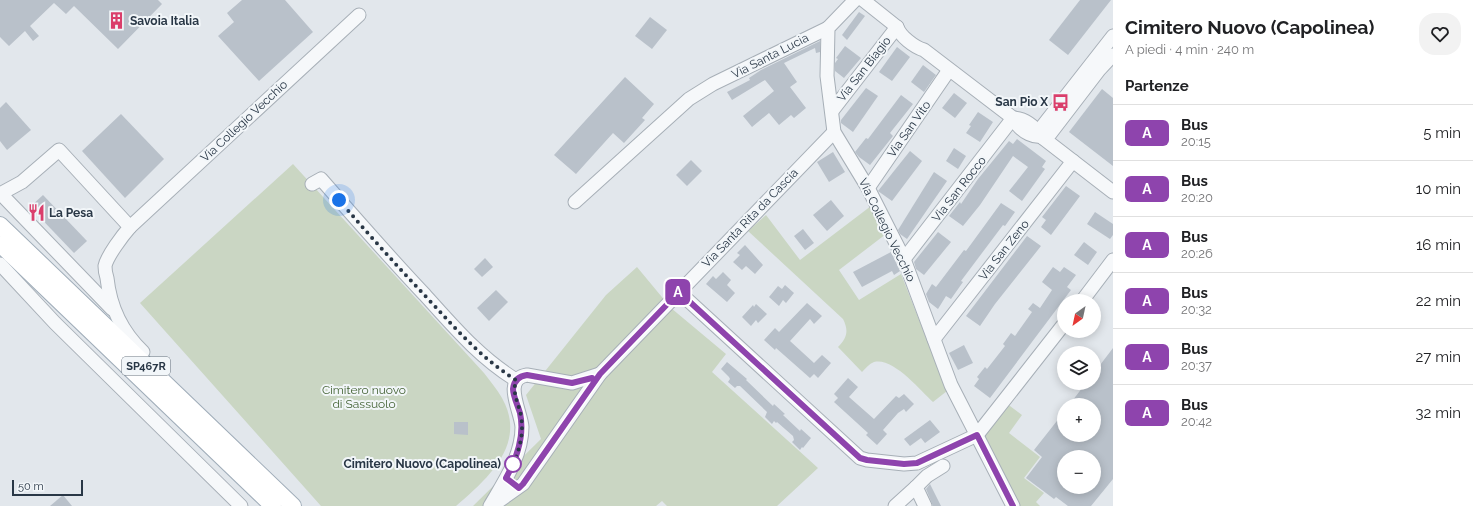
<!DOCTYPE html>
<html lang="it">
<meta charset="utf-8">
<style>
:root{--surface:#fff;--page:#f2f2f2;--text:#202124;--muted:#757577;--line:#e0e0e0}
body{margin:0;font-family:Raleway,sans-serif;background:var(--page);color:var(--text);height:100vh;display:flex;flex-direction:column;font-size:15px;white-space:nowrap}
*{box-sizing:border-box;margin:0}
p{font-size:13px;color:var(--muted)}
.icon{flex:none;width:22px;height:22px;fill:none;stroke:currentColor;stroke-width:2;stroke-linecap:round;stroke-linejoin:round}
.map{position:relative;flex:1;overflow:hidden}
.details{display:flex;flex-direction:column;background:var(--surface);width:360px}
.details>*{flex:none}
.badge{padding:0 8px;border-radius:6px;font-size:14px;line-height:26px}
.needle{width:26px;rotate:213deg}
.controls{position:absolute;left:1057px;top:294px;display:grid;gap:8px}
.controls a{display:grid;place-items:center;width:44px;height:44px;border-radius:50%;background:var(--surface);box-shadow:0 2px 10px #0003;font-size:20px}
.scale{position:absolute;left:12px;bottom:10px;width:71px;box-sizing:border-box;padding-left:4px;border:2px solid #293746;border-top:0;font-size:11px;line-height:14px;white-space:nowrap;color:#293746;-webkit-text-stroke:3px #f2f6f9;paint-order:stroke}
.you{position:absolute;width:20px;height:20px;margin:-10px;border:3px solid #fff;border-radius:50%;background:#1a73e8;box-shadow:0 0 0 6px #1a73e833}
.map>.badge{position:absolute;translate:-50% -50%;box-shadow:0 0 0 2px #fff}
h2{padding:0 12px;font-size:15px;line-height:36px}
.round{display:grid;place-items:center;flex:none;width:42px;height:42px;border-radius:16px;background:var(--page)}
.head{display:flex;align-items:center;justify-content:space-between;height:68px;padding:0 12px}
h1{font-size:19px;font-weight:700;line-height:30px}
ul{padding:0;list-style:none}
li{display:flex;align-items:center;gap:12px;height:56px;padding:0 12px;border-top:1px solid var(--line)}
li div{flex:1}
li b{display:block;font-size:15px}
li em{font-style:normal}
li .badge{min-width:44px;font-weight:700;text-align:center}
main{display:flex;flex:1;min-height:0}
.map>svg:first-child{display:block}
</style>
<main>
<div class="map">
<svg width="1113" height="506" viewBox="0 0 1113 506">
<rect width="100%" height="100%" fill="#e2e7ec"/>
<!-- green -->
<g fill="#cad6c3">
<path d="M 293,164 L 484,373 C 490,381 497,389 502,398 C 528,444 487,479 456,506 L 321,506 L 140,303 Z"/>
<path d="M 871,206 L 886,234 L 839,270 L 859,300 L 901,274 L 947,391 L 933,402 C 920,390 893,357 874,362 C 869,364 866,368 862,372 L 838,347 C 847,338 849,331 843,319 L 748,231 L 766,215 L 800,260 Z"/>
<polygon points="637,267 671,308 726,354 712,372 818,468 777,506 667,506 662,501 656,506 473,506 541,439 526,395 606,295"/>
<polygon points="1006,403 1022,415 1009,433 1040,457 1024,478 1044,493 1036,502 1040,506 1017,506 982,437"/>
</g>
<!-- building -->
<g fill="#b9c1ca" fill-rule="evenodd">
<polygon points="0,0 158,0 162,4 118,49 74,6 66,14 54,3 30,26 39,36 33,41 25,31 9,46 0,37"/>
<polygon points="242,0 285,0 313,32 259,81 218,36 234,22 227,13"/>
<polygon points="1080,0 1111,0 1068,55 1049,40"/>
<polygon points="859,12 865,16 847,40 842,35"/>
<polygon points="650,17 667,30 652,49 635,36"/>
<polygon points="820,41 820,52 816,53 815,48 784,63 797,82 790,87 806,108 794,118 791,115 779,125 769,113 752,127 743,116 774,91 765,80 732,100 727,92 750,80 749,78 761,70"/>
<polygon points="845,46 861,58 844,78 835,71 835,63 838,59 836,58"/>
<polygon points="897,47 910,57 892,81 879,72"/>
<polygon points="923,65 936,75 924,92 911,82"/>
<polygon points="625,77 654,104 642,118 645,120 624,143 613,133 576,174 554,155"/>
<polygon points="866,88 878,96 853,132 841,123 841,120"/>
<polygon points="1102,89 1113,98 1113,166 1069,132"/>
<polygon points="954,93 967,103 955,118 942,108"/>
<polygon points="901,95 913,104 890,133 893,136 870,165 859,157 855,152 866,138 868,139"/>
<polygon points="6,102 31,130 7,150 0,141 0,108"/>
<polygon points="978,112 993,122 980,142 966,133 971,126 969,125"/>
<polygon points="121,114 164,159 125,198 82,151"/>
<polygon points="1017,139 1046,161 1042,167 1045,169 1022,201 1009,191 1028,167 1013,156 980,205 963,226 949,216 960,202 961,204 978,179 1009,141 1013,144"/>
<polygon points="954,148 966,156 958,169 946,161"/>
<polygon points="910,151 922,161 892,201 878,191"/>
<polygon points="833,152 845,172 829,182 817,162"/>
<polygon points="691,160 702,171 687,186 676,175"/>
<polygon points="934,172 947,181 907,239 900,234 898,230"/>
<polygon points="1066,186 1080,196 1051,235 1041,227 1046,220 1042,217"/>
<polygon points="43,195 87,241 74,253 30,207"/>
<polygon points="831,200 844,216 827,231 813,215"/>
<polygon points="1001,203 1015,212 1005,226 1003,225 961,281 963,282 951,299 946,296 938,309 929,302 926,294 932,284 936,287 964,250 966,251"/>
<polygon points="1095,212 1113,224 1113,235 1110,239 1087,224"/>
<polygon points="803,229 814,243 805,250 794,236"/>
<polygon points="938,232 951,242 924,275 916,269 914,262"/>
<polygon points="1027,236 1041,246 995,304 980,326 966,316"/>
<polygon points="1084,242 1097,252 1088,265 1074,255"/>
<polygon points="745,245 763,265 755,274 746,266 742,270 733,262 740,255 737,253"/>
<polygon points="891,252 900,271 894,275 892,271 862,287 853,272"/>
<polygon points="485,258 493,267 482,277 474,269"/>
<polygon points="1053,267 1060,272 1064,267 1076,275 1067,287 1071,290 990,398 974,386 979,379 977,377 985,367 987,369 1005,346 1003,344 1011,333 1015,336 1032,312 1028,309 1033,303 1040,308 1052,290 1042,282"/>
<polygon points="723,272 731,280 727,285 735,293 727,302 706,284 713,276 716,279"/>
<polygon points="785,285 794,293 786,303 783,300 779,306 769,297 778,286 782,289"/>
<polygon points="496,290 508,302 489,321 477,308"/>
<polygon points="807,303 822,316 814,324 810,319 790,341 814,363 822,355 831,363 818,378 814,374 810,378 776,348 775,350 764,340 775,328 779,332"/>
<polygon points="756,304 767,314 758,323 756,320 751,326 742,317 753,305 754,307"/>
<polygon points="964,345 973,363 958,370 949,353"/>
<path d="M 1113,348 L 1113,479 L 1091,506 L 1068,506 L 1056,497 L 1054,499 L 1026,478 L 1042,457 L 1034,450 L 1064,412 L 1064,435 L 1094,435 L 1094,405 L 1069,405 L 1086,383 L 1094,383 L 1094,373 ZM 1064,457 L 1094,457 L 1094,487 L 1064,487 Z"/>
<polygon points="727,362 747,379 746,380 773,406 774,404 785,414 783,415 800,431 801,429 811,438 803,448 802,447 800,450 792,442 794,440 793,436 777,422 776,423 774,421 772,424 765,417 767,412 740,386 737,386 735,388 728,382 730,379 729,377 721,369"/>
<polygon points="848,378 858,387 849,397 874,419 896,396 899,398 904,394 914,404 906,412 904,409 898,413 883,430 887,434 877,445 866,435 868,433 834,402 838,398 834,394"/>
<polygon points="930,420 940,432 925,443 921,438 910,446 904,439"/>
<polygon points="454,422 468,422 468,435 454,434"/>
<polygon points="930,484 941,506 933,506 926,489"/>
<polygon points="63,495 72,506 50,506"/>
</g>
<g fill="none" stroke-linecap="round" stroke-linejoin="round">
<defs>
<g id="minor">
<polyline points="855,0 828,28 827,76 834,132 868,188 904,259 951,385 1013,506"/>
<path d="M 863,0 L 897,27 C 900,36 914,47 924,50 L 1013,118 L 904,259"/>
<path d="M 1113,55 L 1099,70 L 1050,134 C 1036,141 1020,132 1013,118 C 1026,118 1036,128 1043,138 L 1113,192"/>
<polyline points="832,111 897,27"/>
<polyline points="1043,138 1041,128 1113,36"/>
<path d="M 312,184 L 321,179 C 355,218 389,257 425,295 C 454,327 479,357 516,380"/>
<polyline points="868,188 949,70"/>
<path d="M 0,194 L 22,182 L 59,150 L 130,227 C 123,235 107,256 105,266 C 105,270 106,275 107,278 C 110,307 122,332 143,352"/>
<polyline points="1,194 112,309"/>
<polyline points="575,202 689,99 713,84 828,28"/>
<polyline points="130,227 359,15"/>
<polyline points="0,264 55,323 241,506"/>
<polyline points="679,292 860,458 867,460 904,464 917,463 977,435 1064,324"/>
<polyline points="1082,301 1113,260"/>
<polyline points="934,339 1073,161"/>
<path d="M 490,506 C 504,482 522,456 522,427 C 521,411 502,379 527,375 L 572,383 L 600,374"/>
<polyline points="492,506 523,484 600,374 834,132"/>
<polyline points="895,506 916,487"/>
<polyline points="925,506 916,487 927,476 943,466"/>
</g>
<g id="major">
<polyline points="0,225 293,506"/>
<polyline points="0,244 273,506"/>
</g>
</defs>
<!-- minor casing -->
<use href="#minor" stroke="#a7afb7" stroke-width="15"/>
<!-- major casing -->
<use href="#major" stroke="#a0adb9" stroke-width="18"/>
<!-- minor -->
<use href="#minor" stroke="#f6f8fa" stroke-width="13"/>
<!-- major -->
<use href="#major" stroke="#fff" stroke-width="16"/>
</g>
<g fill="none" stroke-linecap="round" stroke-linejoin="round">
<defs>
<path id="line" d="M 592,378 L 572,383 L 527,375 C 519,376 514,380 513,389 C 513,396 518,406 520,413 C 525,436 517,458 506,478 L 519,488 L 523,484 L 600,374 L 679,292 L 860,458 L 867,460 L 904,464 L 917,463 L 977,435 L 1013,506"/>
</defs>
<!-- line casing -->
<use href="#line" stroke="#fff" stroke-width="9"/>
<!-- line -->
<use href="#line" stroke="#8e44ad" stroke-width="6"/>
<!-- walk -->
<path stroke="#293746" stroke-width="4" stroke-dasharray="0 7.2" d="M 339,200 C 368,234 398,267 429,300 C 457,330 481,358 516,380 C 512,394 518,401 521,416 C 524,432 520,449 513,464"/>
</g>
<!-- icons -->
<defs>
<symbol id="building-bare" viewBox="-9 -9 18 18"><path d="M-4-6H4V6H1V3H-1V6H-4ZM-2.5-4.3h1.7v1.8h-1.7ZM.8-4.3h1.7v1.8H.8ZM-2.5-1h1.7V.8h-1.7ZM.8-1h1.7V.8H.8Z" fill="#da3e6b" stroke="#f2f6f9" stroke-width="2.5" paint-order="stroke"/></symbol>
<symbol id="bus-bare" viewBox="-9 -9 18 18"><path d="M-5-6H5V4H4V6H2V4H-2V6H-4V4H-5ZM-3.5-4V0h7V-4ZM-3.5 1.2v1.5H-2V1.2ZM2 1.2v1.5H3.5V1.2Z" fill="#da3e6b" stroke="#f2f6f9" stroke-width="2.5" paint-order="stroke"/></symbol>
<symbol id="restaurant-bare" viewBox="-9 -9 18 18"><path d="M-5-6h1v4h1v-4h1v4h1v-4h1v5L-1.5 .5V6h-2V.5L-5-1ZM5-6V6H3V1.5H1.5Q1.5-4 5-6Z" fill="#da3e6b" stroke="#f2f6f9" stroke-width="2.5" paint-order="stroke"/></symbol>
</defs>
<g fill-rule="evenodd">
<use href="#building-bare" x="104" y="8" width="25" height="25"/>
<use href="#bus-bare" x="1048" y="90" width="25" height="25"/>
<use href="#restaurant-bare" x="24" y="200" width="25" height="25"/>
</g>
<!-- markers -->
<circle fill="#fff" stroke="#8e44ad" stroke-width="2" cx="513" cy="464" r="8"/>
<g text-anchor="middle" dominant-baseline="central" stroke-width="4" stroke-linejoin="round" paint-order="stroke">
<!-- shield labels -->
<rect fill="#f2f6f9" stroke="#65707c" stroke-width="1" x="122" y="357" width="48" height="18" rx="3"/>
<g font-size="11" font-weight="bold" fill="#293746">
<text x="146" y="366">SP467R</text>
</g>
<!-- poi labels -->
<g font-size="12" font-weight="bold" fill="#293746" stroke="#f2f6f9" text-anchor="start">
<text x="130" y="21">Savoia Italia</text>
<text x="1048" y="102" text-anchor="end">San Pio X</text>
<text x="49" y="213">La Pesa</text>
</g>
<!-- street labels -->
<g font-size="12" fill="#293746" stroke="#f2f6f9">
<text transform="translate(770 56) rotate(-27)">Via Santa Lucia</text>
<text transform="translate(864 69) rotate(-52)">Via San Biagio</text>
<text transform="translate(244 121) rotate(-43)">Via Collegio Vecchio</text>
<text transform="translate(909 129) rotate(-55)">Via San Vito</text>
<text transform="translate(959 189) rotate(-52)">Via San Rocco</text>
<text transform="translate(750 218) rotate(-46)">Via Santa Rita da Cascia</text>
<text transform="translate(887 230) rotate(64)">Via Collegio Vecchio</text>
<text transform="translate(1004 250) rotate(-52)">Via San Zeno</text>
</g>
<!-- park labels -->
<g font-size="12" fill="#446335" stroke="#f2f6f9">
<text x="364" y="390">Cimitero nuovo<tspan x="364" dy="14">di Sassuolo</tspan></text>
</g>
<!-- stop labels -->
<g font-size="12" font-weight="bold" fill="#293746" stroke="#f2f6f9" text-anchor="end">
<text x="501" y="464">Cimitero Nuovo (Capolinea)</text>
</g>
</g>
</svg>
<div class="controls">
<a><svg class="needle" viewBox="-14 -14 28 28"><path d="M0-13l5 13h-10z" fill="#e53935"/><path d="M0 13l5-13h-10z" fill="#757577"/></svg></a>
<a><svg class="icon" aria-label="layers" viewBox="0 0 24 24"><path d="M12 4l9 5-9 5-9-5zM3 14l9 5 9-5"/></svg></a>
<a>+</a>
<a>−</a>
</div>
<div class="scale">50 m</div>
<div class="you" style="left:339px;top:200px"></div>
<b class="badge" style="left:678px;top:292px;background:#8e44ad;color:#fff">A</b>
</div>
<section class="details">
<div class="head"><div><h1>Cimitero Nuovo (Capolinea)</h1><p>A piedi · 4 min · 240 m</p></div><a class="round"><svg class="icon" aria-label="heart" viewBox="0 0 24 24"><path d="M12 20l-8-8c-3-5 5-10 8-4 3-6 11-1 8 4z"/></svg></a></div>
<h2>Partenze</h2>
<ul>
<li><span class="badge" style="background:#8e44ad;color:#fff">A</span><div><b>Bus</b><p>20:15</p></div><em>5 min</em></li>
<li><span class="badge" style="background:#8e44ad;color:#fff">A</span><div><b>Bus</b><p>20:20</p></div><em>10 min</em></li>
<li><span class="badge" style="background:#8e44ad;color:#fff">A</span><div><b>Bus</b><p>20:26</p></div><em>16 min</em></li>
<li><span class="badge" style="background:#8e44ad;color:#fff">A</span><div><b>Bus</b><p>20:32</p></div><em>22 min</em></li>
<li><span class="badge" style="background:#8e44ad;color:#fff">A</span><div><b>Bus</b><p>20:37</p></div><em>27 min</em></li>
<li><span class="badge" style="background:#8e44ad;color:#fff">A</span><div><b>Bus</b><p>20:42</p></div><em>32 min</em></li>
</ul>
</section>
</main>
